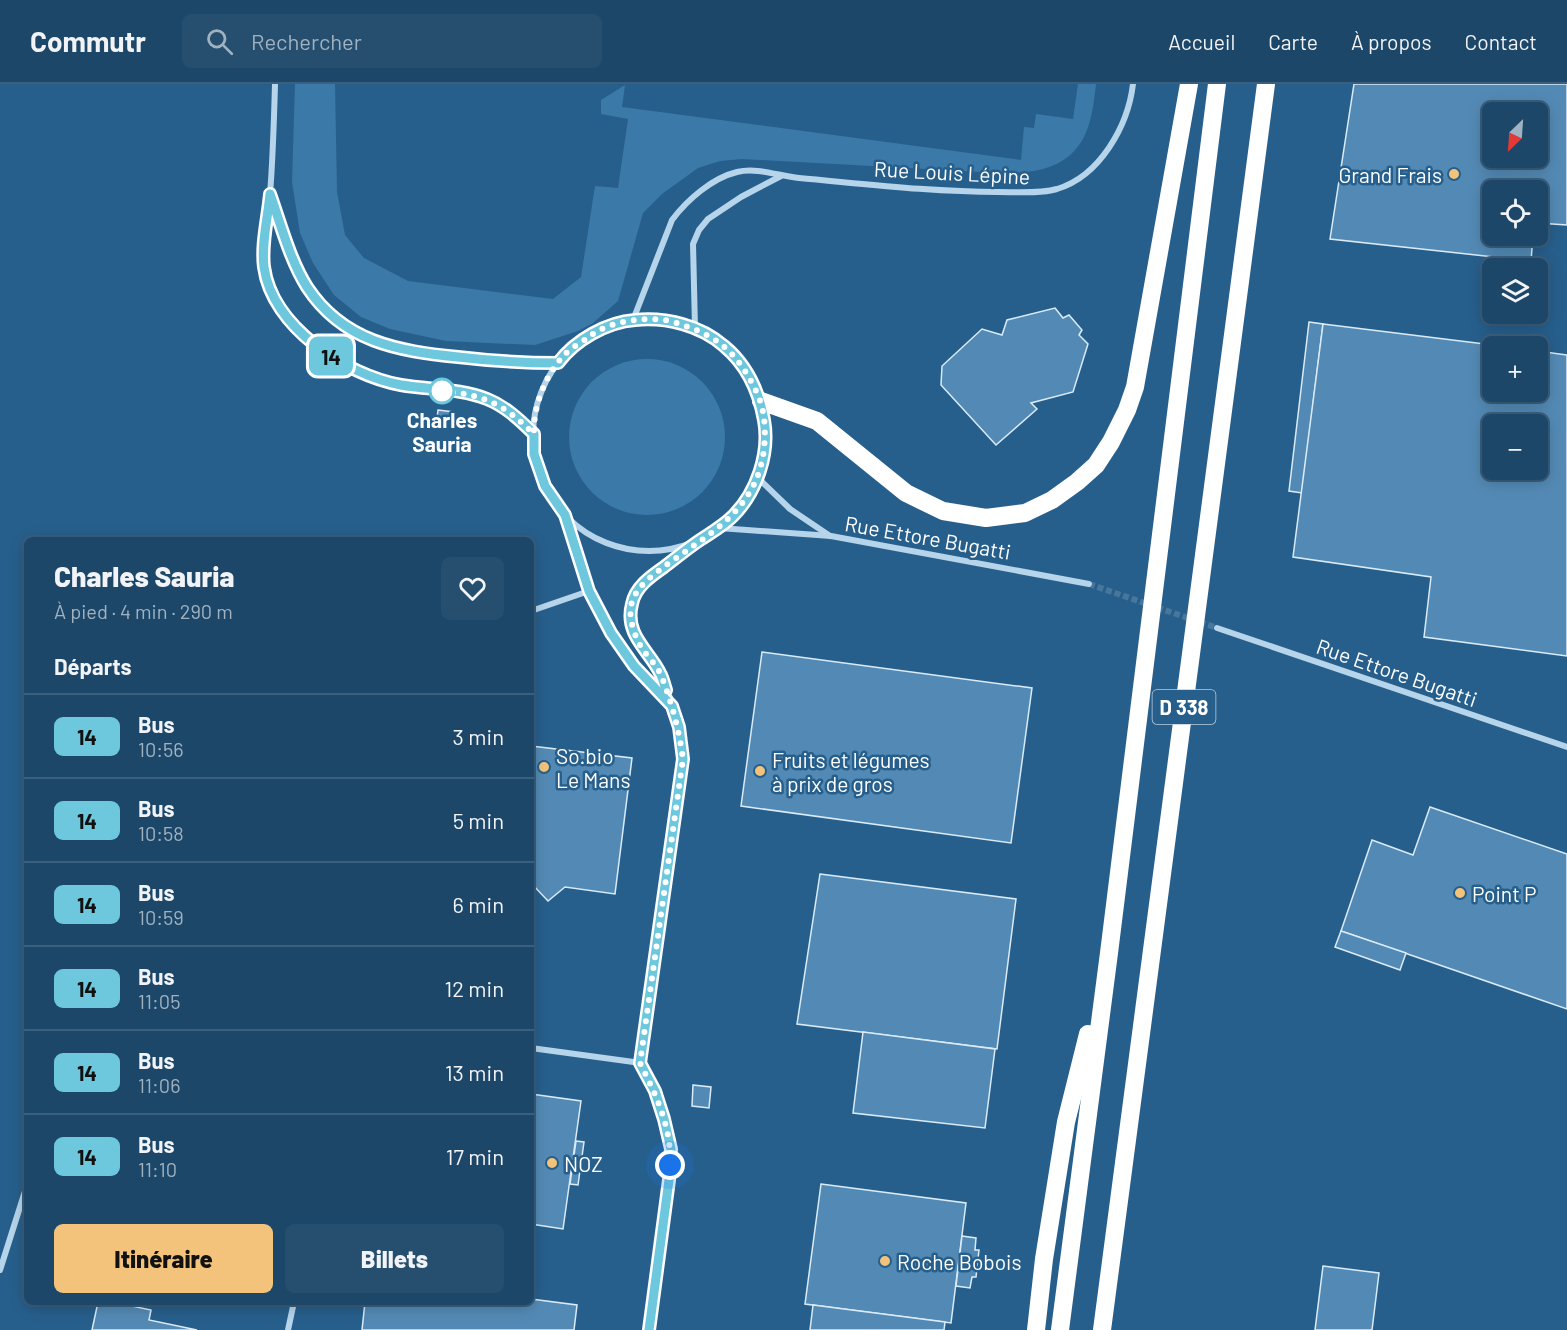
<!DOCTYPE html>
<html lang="fr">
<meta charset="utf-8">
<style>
:root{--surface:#1d4769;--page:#254e6f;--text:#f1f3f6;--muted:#a0b2c0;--line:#3b5f7d;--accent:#f3c37b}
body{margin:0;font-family:Barlow,sans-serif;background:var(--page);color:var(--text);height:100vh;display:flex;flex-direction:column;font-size:22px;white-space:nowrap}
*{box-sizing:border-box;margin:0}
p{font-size:20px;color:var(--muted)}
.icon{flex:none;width:33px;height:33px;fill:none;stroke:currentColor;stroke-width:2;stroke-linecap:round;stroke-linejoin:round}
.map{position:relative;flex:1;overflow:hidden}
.details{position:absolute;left:24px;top:453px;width:510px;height:768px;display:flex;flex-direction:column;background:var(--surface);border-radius:9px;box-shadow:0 3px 15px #0003,0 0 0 2px var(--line)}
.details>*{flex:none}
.badge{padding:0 12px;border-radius:9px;font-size:21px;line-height:39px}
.needle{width:39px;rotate:205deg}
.fabs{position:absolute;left:1482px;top:18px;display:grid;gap:12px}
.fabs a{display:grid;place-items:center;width:66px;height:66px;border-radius:9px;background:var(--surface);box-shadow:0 3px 15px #0003,0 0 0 2px var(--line);font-size:30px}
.you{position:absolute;width:30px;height:30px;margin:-15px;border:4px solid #fff;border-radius:50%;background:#1a73e8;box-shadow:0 0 0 9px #1a73e833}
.map>.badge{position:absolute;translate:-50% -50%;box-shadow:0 0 0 3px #fff}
h2{padding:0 30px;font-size:22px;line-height:54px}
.round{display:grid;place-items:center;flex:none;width:63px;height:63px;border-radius:9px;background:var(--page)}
.summary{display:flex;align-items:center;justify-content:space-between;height:102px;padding:0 30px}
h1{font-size:28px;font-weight:800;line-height:45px}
.primary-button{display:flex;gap:12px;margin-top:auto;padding:12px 30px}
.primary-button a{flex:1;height:69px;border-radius:9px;background:var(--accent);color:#111;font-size:24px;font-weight:800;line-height:69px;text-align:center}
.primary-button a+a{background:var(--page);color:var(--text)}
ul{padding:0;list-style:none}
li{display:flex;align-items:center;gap:18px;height:84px;padding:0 30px;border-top:2px solid var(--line)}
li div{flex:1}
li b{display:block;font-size:22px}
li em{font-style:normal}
li .badge{min-width:66px;font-weight:700;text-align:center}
header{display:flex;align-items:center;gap:36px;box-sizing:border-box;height:84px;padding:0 30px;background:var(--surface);border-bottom:2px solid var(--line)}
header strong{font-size:28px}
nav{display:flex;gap:33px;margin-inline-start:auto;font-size:21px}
.search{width:420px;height:54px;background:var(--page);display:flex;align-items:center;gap:15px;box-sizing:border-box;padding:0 21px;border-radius:9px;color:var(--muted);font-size:22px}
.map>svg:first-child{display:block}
</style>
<header>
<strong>Commutr</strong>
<div class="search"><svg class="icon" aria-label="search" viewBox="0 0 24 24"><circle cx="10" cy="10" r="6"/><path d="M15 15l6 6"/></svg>Rechercher</div>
<nav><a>Accueil</a><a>Carte</a><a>À propos</a><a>Contact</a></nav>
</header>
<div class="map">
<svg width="1567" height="1246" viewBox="0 0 1567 1246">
<rect width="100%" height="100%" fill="#275f8c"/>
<!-- green -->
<g fill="#3b79a9">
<path d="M 295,0 L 335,0 L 337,108 L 345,151 L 364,174 L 408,197 L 553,215 L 581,193 L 595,102 L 618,104 L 628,35 L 601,30 L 601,16 L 625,1 L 622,23 L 1021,76 L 1024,43 L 1034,44 L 1036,30 L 1073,35 L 1078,0 L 1096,0 C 1092,39 1086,73 1043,85 C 1030,89 1013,88 1000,89 L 742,75 L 720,77 L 698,84 L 662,110 L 643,129 L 618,217 L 593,239 L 578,247 L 535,261 L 446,257 L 390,245 L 361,233 L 334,211 L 313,179 L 300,149 L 292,98 Z"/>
<circle cx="647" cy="353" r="78"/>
</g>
<!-- building -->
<g fill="#538ab5" stroke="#daebf8" stroke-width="1.5" fill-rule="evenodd">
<path d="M 1354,0 L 1567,0 L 1567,141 L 1538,139 L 1538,106 L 1492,106 L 1492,152 L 1533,152 L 1531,177 L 1330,155 ZM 1492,28 L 1538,28 L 1538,74 L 1492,74 Z"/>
<polygon points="1055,224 1063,234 1069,231 1082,246 1079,251 1088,260 1073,308 1031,319 1037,325 996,361 941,301 942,282 982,245 1002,251 1007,236"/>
<polygon points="1309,238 1323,240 1302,409 1289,407"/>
<path d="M 1323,240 L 1501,262 L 1492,262 L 1492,308 L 1538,308 L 1538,267 L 1567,271 L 1567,572 L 1424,553 L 1431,493 L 1293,473 ZM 1492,340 L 1538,340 L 1538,386 L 1492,386 Z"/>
<polygon points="438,326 454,328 453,336 437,334"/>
<polygon points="762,568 1032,604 1011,759 741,722"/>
<polygon points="531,662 632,674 615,810 565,803 548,817 531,799"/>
<polygon points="1430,723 1567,770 1567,925 1341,847 1372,756 1413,771"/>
<polygon points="820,790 1016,815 997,965 797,940"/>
<polygon points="1341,847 1406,869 1400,886 1335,863"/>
<polygon points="863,948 995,965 985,1044 853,1029"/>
<polygon points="693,1001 711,1003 709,1024 692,1022"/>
<polygon points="531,1010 581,1017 563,1145 531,1140"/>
<polygon points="576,1057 584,1058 578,1101 570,1100"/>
<polygon points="821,1100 966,1119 951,1239 805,1220"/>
<polygon points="962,1152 976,1154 975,1166 979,1166 976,1193 972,1193 970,1204 956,1202"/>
<polygon points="1323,1182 1379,1189 1372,1246 1315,1246"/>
<polygon points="531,1215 577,1221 574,1246 362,1246 365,1218 531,1218"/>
<polygon points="98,1218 113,1218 151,1226 149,1236 197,1246 92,1246"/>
<polygon points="813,1221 945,1238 944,1246 810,1246"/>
</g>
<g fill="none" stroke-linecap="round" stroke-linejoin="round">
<!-- street-tunnel -->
<polyline stroke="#47779d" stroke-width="6" stroke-dasharray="6 3" stroke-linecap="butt" points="1089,500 1217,544"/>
<!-- street -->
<g stroke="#b6d4ea" stroke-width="6">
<path d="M 275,0 C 274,36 273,73 270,110 C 268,136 259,166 265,191 C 280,249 346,291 401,301 C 429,307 460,304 487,315 C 505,322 520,336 534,350"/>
<path d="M 271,113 C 282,142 290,176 307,202 C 342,258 398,267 458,273 C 492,277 525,279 558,279"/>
<circle cx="649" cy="351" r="116"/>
<path d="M 633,236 L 672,136 C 687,116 712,94 737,88 C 757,83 779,92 799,94 C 866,100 932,108 998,108 C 1017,108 1038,110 1057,105 C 1100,92 1128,42 1133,0"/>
<polyline points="695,244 693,160 699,146 708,135 741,113 781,92"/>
<polyline points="757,393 790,425 830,452"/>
<polyline points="565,431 589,507 611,549 634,582 669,620"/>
<polyline points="719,444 831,452 1089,500"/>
<polyline points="531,527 589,507"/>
<polyline points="1217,544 1567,663"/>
<polyline points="531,964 641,979"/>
<polyline points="0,1186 27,1101"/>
<polyline points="288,1246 294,1218"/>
<path d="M 649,1246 L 669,1096 L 671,1065 L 665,1035 L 655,1007 L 641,979 L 683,675 C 679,646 673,617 661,590 C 656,580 647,573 642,564 C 631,548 627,524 637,507 C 650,487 682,469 701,455"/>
</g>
<!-- highway -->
<g stroke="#fff" stroke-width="18">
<polyline points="761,317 817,337 906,409 943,427 986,434 1025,429 1052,416 1077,398 1096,381 1111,358 1127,326 1135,303 1189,0"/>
<polyline points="1036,1246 1044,1175 1066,1038 1088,950"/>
<polyline points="1060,1246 1109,869 1217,0"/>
<polyline points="1102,1246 1266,0"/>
</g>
</g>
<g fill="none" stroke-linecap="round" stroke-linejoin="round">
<defs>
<path id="line" d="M 649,1246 L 669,1096 L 671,1065 L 664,1035 L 655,1007 L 640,979 L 683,675 L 679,643 L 672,622 L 634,582 L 611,549 L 589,507 L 565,431 L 545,402 L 534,370 L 534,350 C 520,336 505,322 487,315 C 460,304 429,306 401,301 C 346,291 272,243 264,183 C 261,160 268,133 270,110 C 281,141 290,176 307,203 C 343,258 398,267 458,273 C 492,277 525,279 558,279 C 575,256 607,238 635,236 C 666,233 700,241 724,262 C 747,281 759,308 764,336 C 770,369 757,408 733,432 C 723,442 712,448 700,456 C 688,464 676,474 664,483 C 651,492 635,503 632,520 C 624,551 649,566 660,589 C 663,594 664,600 666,606"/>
</defs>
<!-- line casing -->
<use href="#line" stroke="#fff" stroke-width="14"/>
<!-- line -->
<use href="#line" stroke="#6dc7dd" stroke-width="9"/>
<!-- walk -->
<path stroke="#fff" stroke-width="6" stroke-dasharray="0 10.8" d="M 442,307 C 486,311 503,320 534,350 C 533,322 545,292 564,271 C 571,264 582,258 590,252 C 609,237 650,231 673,238 C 715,250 737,267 756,307 C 765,325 766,345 764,365 C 757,426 710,449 665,482 C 653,491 637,502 632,518 C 627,532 635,554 643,566 C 649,574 657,582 661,591 C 672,619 679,646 683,675 L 640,979 C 656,1011 672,1044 670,1081"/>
</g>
<!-- markers -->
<g fill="#f3c37b" stroke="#275f8c" stroke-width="2">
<circle cx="1454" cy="90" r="6"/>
<circle cx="544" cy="683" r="6"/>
<circle cx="760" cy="687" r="6"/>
<circle cx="1460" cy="809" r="6"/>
<circle cx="552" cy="1079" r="6"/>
<circle cx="885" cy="1177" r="6"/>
</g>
<circle fill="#fff" stroke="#6dc7dd" stroke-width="3" cx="442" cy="307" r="12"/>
<g text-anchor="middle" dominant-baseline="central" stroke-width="5" stroke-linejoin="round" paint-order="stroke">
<!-- shield labels -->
<rect fill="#275f8c" stroke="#becfdc" stroke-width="1.5" x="1152.5" y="606" width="63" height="34" rx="4.5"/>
<g font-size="20" font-weight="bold" fill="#fff">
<text x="1184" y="623">D 338</text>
</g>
<!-- street labels -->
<g font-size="21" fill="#fff" stroke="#275f8c">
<text transform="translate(952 88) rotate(3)">Rue Louis Lépine</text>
<text transform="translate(928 453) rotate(10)">Rue Ettore Bugatti</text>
<text transform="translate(1397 588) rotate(19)">Rue Ettore Bugatti</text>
</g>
<!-- poi labels -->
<g font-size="21" fill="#fff" stroke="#275f8c" text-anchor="start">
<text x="1442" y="90" text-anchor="end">Grand Frais</text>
<text x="556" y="671">So.bio<tspan x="556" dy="24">Le Mans</tspan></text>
<text x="772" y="675">Fruits et légumes<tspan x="772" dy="24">à prix de gros</tspan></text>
<text x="1472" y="809">Point P</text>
<text x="564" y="1079">NOZ</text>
<text x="897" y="1177">Roche Bobois</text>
</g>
<!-- stop labels -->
<g font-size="21" font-weight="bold" fill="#fff" stroke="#275f8c">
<text x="442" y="335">Charles<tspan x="442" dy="24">Sauria</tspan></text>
</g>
</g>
</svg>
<div class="fabs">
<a><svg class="needle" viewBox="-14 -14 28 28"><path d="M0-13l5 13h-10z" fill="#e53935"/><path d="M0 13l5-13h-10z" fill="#a0b2c0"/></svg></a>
<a><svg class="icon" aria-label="locate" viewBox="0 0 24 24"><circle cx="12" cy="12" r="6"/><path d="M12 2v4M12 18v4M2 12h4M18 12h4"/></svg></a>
<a><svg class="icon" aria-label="layers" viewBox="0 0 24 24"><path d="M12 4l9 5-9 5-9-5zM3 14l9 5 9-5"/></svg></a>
<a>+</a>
<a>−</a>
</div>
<div class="you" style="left:670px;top:1081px"></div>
<b class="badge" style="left:331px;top:272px;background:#6dc7dd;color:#111">14</b>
<section class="details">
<div class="summary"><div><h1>Charles Sauria</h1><p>À pied · 4 min · 290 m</p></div><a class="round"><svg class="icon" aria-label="heart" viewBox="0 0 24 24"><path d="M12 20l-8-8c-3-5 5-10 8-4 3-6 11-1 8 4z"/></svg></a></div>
<h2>Départs</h2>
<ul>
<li><span class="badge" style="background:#6dc7dd;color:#111">14</span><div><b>Bus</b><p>10:56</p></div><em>3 min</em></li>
<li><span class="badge" style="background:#6dc7dd;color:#111">14</span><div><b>Bus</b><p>10:58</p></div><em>5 min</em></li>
<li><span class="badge" style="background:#6dc7dd;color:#111">14</span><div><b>Bus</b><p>10:59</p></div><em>6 min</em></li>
<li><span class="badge" style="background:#6dc7dd;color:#111">14</span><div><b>Bus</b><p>11:05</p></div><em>12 min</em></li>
<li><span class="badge" style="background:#6dc7dd;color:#111">14</span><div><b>Bus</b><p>11:06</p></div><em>13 min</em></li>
<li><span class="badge" style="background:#6dc7dd;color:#111">14</span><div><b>Bus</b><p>11:10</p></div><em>17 min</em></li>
</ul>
<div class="primary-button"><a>Itinéraire</a><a>Billets</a></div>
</section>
</div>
